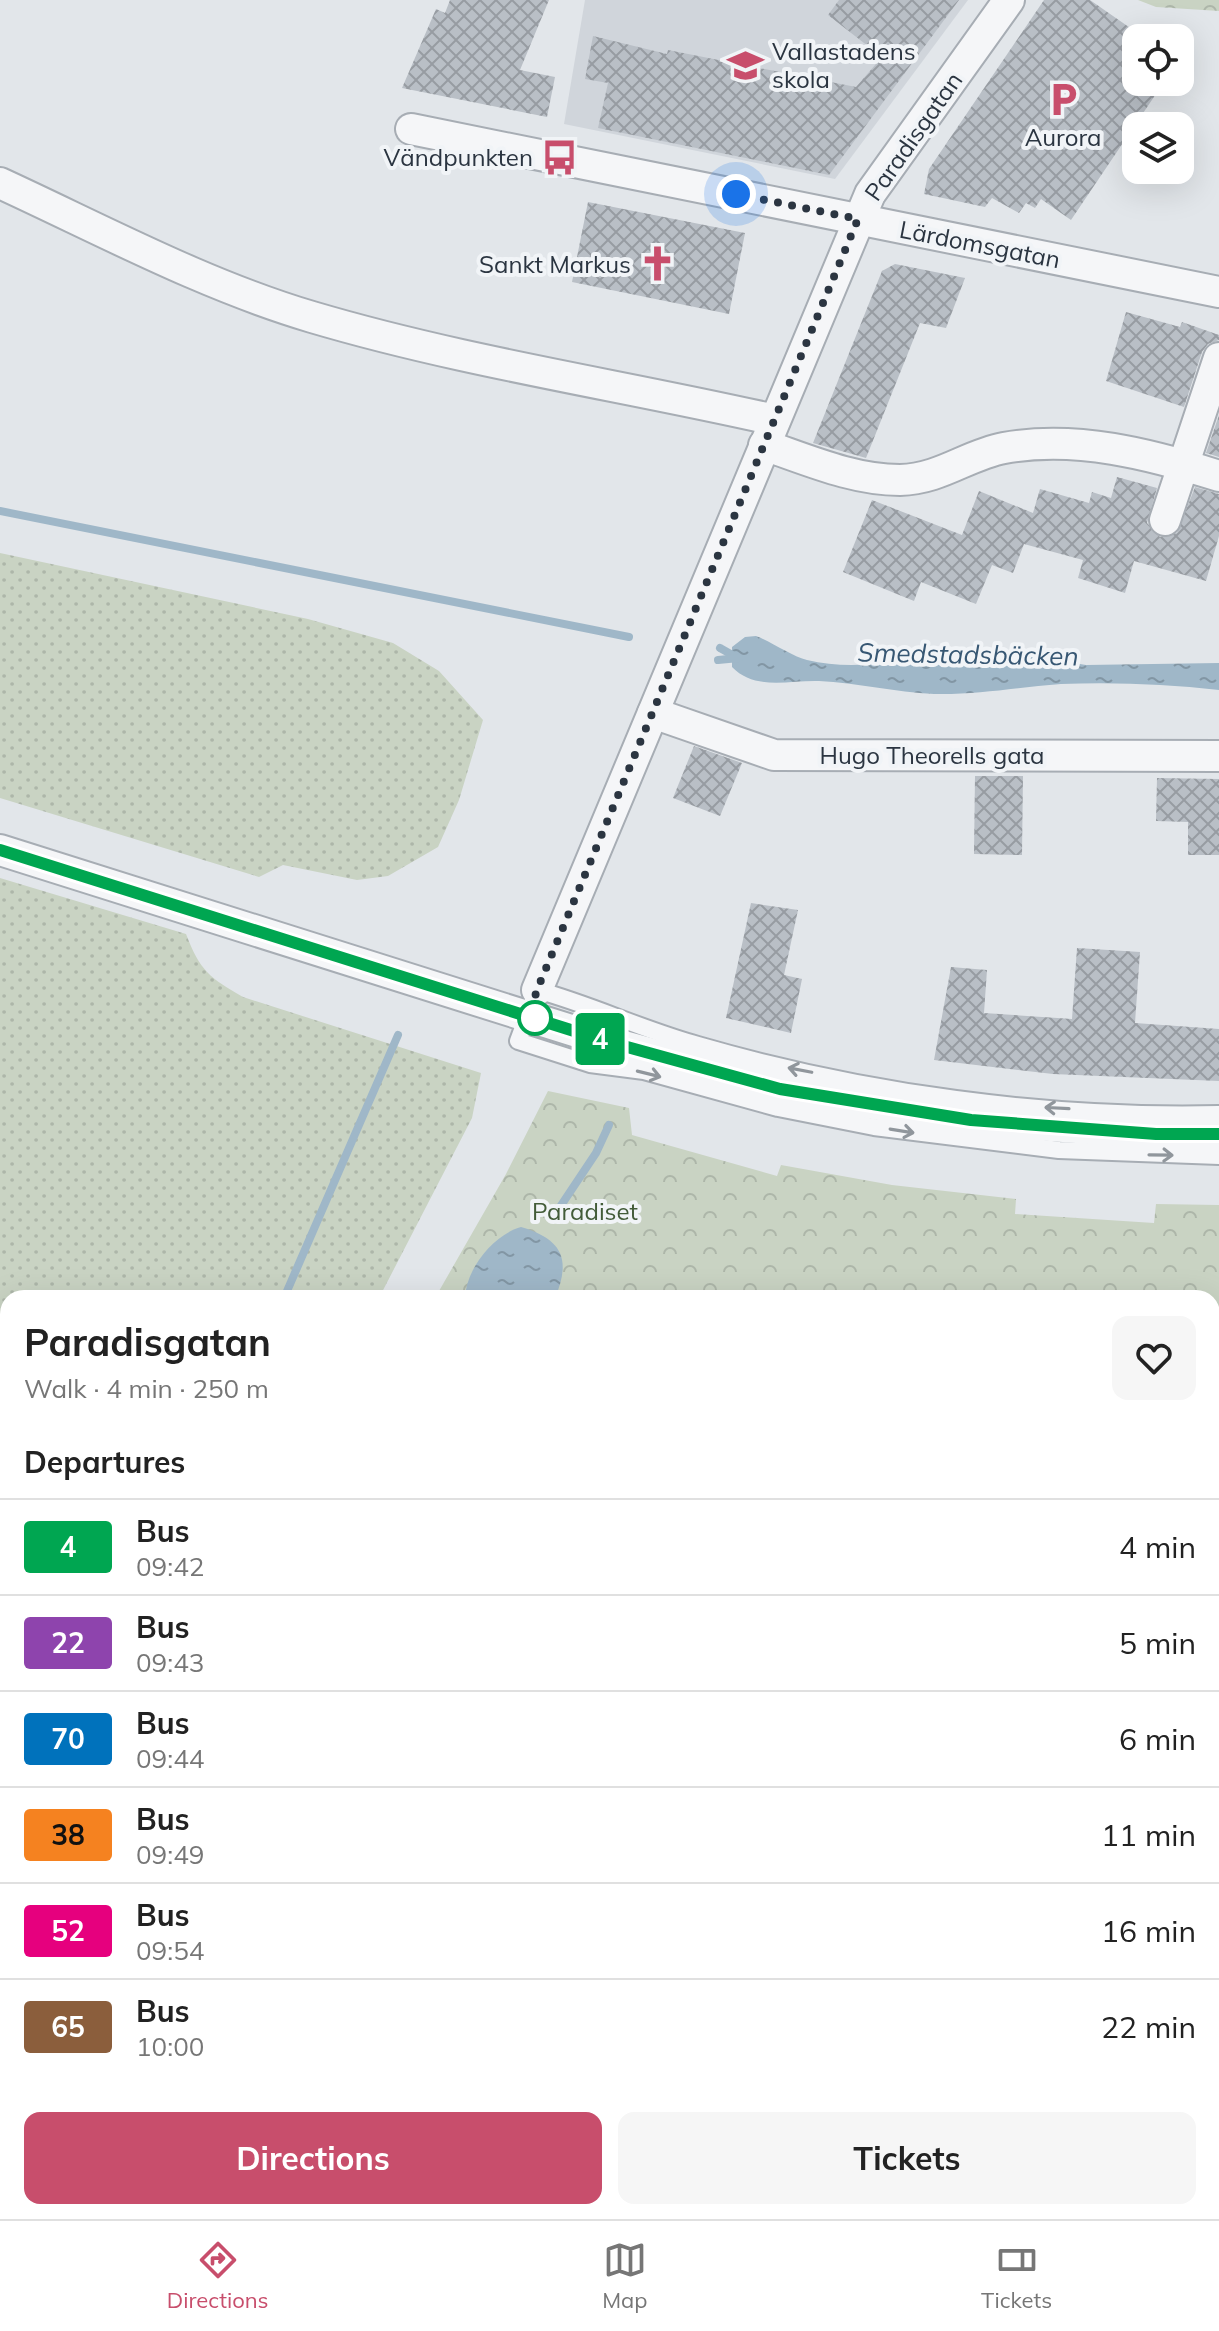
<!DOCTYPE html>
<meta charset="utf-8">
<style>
:root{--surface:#fff;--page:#f6f6f6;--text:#222;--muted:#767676;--line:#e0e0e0;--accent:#c84e6c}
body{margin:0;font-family:Mulish,sans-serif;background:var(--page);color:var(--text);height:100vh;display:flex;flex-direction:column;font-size:30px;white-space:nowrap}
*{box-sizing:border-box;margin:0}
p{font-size:26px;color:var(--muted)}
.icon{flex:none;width:44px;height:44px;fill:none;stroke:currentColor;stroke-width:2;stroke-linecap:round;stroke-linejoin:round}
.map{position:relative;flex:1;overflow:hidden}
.side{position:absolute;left:0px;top:1290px;width:1220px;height:930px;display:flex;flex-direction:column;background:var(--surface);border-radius:24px 24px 0 0;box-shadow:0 8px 32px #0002}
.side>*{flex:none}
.badge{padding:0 16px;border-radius:6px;font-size:28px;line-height:52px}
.buttons{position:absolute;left:1122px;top:24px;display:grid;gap:16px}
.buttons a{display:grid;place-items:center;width:72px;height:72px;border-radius:16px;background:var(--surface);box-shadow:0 8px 32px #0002;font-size:40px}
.you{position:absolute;width:40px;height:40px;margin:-20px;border:6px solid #fff;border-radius:50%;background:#1a73e8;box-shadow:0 0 0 12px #1a73e833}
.map>.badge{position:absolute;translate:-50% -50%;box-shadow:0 0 0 4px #fff}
h2{padding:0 24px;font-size:30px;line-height:72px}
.round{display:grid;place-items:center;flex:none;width:84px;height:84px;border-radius:16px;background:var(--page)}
.headline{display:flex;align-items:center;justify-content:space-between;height:136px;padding:0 24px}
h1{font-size:38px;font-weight:700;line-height:60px}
.primary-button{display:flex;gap:16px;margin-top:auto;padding:16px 24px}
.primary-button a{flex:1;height:92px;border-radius:16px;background:var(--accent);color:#fff;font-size:32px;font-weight:700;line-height:92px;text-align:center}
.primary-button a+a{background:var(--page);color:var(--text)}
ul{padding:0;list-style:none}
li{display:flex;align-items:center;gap:24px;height:96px;padding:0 24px;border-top:2px solid var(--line)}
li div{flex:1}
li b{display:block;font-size:30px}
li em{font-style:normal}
li .badge{min-width:88px;font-weight:700;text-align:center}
.menu{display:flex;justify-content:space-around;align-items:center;height:112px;border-top:2px solid var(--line);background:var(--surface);font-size:22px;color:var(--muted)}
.menu a{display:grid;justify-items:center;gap:4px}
.menu .on{color:var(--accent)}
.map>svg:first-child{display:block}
</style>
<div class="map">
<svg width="1219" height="2219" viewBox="0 0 1219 2219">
<defs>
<pattern id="grass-dots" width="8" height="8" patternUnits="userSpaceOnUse" patternTransform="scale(2)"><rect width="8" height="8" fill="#c9d3c3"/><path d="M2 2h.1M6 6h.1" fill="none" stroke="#adb6a9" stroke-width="1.8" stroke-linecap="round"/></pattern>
<pattern id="forest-crowns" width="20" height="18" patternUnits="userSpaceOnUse" patternTransform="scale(2)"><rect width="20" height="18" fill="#c9d3c3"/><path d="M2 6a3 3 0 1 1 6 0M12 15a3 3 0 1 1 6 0" fill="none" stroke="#adb6a9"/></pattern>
<pattern id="water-ripples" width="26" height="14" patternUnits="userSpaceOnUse" patternTransform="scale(2)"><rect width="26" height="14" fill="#9fb7c8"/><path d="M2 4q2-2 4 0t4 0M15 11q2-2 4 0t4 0" fill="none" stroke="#8296a4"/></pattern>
<pattern id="building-cross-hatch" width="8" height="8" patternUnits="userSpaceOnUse" patternTransform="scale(2)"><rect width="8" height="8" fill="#b9bfc6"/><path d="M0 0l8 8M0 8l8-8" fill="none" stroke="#979ca2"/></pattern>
</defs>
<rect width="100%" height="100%" fill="#e2e6ea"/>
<!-- built -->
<polygon fill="#d0d5db" points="585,0 968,0 835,179 564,124"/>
<!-- grass -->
<g fill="url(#grass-dots)">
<polygon points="0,553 308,619 393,643 439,671 483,720 459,800 438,847 388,876 357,880 283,865 259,877 0,798"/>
<path d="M 0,878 L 186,934 C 200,971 210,978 243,997 L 481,1073 L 472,1118 L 379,1298 L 8,1298 L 8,2012 L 0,2027 Z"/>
<polygon points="1212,1788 1219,1792 1219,2161 1212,2162"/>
<polygon points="85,2212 925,2212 927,2219 81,2219"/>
</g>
<!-- forest -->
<g fill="url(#forest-crowns)">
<polygon points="1138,0 1219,0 1219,11 1156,7"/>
<polygon points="548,1091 629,1108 632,1135 777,1176 781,1165 892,1185 1016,1199 1015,1214 1154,1223 1156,1204 1219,1205 1219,1777 1212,1774 1212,1298 435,1298 506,1174"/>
</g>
<!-- water -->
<g fill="url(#water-ripples)">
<path d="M 756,636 C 772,642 793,657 807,660 C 842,668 882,667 914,653 L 944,662 L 1014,653 L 1086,665 L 1219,663 L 1219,690 C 1167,684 1113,682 1061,684 C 1018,687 978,695 934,694 C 895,692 857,683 819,681 C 789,680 755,691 732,667 L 732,647 L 745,637 Z"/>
<path d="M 521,1227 C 561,1239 572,1258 555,1298 L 465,1298 C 466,1269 493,1235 521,1227 Z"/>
</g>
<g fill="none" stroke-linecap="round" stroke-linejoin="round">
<!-- stream -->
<g stroke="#9fb7c8" stroke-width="8">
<polyline points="0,511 629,637"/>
<polyline points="720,648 736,657"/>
<polyline points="718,660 739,658"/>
<polyline points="558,1210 596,1153 609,1125"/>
<polyline points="284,1298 398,1035"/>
<polyline points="0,1836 8,1821"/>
</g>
</g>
<!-- building -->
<g fill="url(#building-cross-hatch)">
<polygon points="450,0 549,0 520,70 555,77 547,117 402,88 436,9 445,13"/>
<polygon points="839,0 959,0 829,175 598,128 608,83 585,79 593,36 667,54 668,50 856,87 882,57 828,15"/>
<polygon points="1044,0 1090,0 1136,32 1136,82 1164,82 1071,220 1041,199 1035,208 1026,203 1019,213 992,198 985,207 924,194 929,169"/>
<polygon points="588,202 745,233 729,314 572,282"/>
<polygon points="895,264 965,278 946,328 920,323 866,458 813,443 882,271"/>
<polygon points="1126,312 1180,327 1182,322 1219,335 1219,340 1208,344 1202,352 1184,407 1106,381"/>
<polygon points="1219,415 1219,457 1206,453"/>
<polygon points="1117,477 1157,488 1147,523 1160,537 1177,533 1195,487 1219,494 1219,536 1206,581 1134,561 1125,593 1078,578 1083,560 1024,544 1013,573 992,565 976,604 921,582 914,601 843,572 872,500 962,535 979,491 1033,513 1040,489 1089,503 1092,492 1111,498"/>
<polygon points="694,746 742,763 720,816 673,798"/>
<polygon points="975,776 1023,776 1022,855 974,854"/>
<polygon points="1157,778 1219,779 1219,855 1188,855 1188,822 1156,821"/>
<polygon points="751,903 798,910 784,975 802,979 791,1033 726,1018"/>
<polygon points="1077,948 1140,952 1135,1023 1219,1029 1219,1081 1053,1074 934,1060 951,967 987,970 984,1013 1072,1019"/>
</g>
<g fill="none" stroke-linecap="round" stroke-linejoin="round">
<defs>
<path id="lane" d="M 1219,1114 C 1046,1118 864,1093 698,1045 C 643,1030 592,1005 537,990 L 518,1041 L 590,1064 L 644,1071 L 778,1108 L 874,1127 L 1059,1150 L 1219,1156"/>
<g id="street">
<polyline points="411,129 1219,292"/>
<path d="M 0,183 C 102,230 204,285 312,317 C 464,362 621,385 775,420"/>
<path d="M 764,445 C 808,460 853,480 900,480 C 941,479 967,455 1004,448 C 1076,435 1150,454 1219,476"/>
<polyline points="1165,520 1219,358"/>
<polyline points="653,713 774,755 1219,756"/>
<polyline points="0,850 609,1042 780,1089 971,1120 1156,1134 1219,1134"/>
<polyline points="537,990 870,194 1009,0"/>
</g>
</defs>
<!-- lane casing -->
<use href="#lane" stroke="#a7adb4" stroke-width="20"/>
<!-- street casing -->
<use href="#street" stroke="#a7adb4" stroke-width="34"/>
<!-- lane -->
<use href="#lane" stroke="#f5f6f8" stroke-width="16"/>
<!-- street -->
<use href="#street" stroke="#f5f6f8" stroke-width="30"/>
</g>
<!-- one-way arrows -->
<defs><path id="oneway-shaft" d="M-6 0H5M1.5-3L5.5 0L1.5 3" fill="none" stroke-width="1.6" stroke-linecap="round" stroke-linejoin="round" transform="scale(2)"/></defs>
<g stroke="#90969c">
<use href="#oneway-shaft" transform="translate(800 1070) rotate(-169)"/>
<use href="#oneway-shaft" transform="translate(649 1074) rotate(14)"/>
<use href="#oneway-shaft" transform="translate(1057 1108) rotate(-177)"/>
<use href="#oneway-shaft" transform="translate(902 1131) rotate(9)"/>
<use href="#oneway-shaft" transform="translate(1161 1155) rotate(1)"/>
</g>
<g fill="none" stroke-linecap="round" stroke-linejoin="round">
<defs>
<polyline id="line" points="0,850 609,1042 780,1089 971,1120 1156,1134 1219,1134"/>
</defs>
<!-- line casing -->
<use href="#line" stroke="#fff" stroke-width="18"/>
<!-- line -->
<use href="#line" stroke="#00a651" stroke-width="12"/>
<!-- walk -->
<polyline stroke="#2b3541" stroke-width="8" stroke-dasharray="0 14.4" points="535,1018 529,1016 537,990 858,219 736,194"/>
</g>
<!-- icons -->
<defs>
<symbol id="school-bare" viewBox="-9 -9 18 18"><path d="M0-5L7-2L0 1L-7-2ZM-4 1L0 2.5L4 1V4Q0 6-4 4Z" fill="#c84e6c" stroke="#f1f4f7" stroke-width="2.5" paint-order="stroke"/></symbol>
<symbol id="parking-bare" viewBox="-9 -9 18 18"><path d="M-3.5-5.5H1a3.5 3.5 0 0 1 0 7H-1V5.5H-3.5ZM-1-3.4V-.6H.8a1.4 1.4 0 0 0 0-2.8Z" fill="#c84e6c" stroke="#f1f4f7" stroke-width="2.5" paint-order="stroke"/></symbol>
<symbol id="bus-bare" viewBox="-9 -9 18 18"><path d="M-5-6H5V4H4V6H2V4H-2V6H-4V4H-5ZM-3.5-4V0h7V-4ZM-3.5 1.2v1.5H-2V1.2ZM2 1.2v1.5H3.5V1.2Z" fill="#c84e6c" stroke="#f1f4f7" stroke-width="2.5" paint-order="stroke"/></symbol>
<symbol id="church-bare" viewBox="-9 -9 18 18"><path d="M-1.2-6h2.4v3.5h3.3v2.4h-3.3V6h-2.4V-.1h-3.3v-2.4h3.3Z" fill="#c84e6c" stroke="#f1f4f7" stroke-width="2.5" paint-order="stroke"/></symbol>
</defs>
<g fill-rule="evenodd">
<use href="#school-bare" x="720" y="40" width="51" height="51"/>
<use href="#parking-bare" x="1038" y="74" width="51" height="51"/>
<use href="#bus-bare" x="534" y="132" width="51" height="51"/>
<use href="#church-bare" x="632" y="238" width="51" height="51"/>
</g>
<!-- markers -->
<circle fill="#fff" stroke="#00a651" stroke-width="4" cx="535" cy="1018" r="16"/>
<g text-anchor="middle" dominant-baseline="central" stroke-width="8" stroke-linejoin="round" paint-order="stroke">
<!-- poi labels -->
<g font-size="24" fill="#2b3541" stroke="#f1f4f7" text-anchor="end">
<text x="772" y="51" text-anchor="start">Vallastadens<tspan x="772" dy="28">skola</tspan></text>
<text x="1063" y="137" text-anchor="middle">Aurora</text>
<text x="533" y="157">Vändpunkten</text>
<text x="631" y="264">Sankt Markus</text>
</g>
<!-- street labels -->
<g font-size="24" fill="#2b3541" stroke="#f1f4f7">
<text transform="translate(913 136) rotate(-55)">Paradisgatan</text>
<text transform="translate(980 244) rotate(11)">Lärdomsgatan</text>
<text x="932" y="755">Hugo Theorells gata</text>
</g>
<!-- park labels -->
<g font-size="24" fill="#435c39" stroke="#f1f4f7">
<text x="585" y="1211">Paradiset</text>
</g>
<!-- water labels -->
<g font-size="26" font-style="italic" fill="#375773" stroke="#f1f4f7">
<text transform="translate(968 654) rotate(1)">Smedstadsbäcken</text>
</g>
</g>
</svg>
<div class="buttons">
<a><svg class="icon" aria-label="locate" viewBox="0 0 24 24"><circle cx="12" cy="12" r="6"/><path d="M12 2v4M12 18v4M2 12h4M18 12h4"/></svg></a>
<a><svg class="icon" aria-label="layers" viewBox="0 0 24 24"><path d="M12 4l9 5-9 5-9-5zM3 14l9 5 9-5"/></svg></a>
</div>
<div class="you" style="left:736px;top:194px"></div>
<b class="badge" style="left:600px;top:1039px;background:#00a651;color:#fff">4</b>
<section class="side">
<div class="headline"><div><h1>Paradisgatan</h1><p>Walk · 4 min · 250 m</p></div><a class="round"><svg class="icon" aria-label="heart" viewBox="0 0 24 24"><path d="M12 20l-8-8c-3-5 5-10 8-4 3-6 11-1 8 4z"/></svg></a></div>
<h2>Departures</h2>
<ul>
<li><span class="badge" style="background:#00a651;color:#fff">4</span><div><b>Bus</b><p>09:42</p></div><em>4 min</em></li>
<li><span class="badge" style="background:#8e44ad;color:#fff">22</span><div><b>Bus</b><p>09:43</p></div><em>5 min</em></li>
<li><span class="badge" style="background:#0072bc;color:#fff">70</span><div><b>Bus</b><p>09:44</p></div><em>6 min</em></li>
<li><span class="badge" style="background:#f58220;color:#111">38</span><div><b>Bus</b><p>09:49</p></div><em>11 min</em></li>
<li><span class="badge" style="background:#e6007e;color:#fff">52</span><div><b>Bus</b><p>09:54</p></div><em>16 min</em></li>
<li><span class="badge" style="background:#8b5e3c;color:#fff">65</span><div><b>Bus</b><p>10:00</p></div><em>22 min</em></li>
</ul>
<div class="primary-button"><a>Directions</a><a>Tickets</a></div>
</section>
</div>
<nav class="menu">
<a class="on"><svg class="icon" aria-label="directions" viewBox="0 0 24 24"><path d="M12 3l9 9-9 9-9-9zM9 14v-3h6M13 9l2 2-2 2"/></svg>Directions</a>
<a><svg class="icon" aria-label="map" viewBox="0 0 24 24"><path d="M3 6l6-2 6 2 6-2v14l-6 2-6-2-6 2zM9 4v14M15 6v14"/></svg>Map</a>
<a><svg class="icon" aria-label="tickets" viewBox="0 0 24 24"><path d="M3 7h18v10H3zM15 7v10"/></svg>Tickets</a>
</nav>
